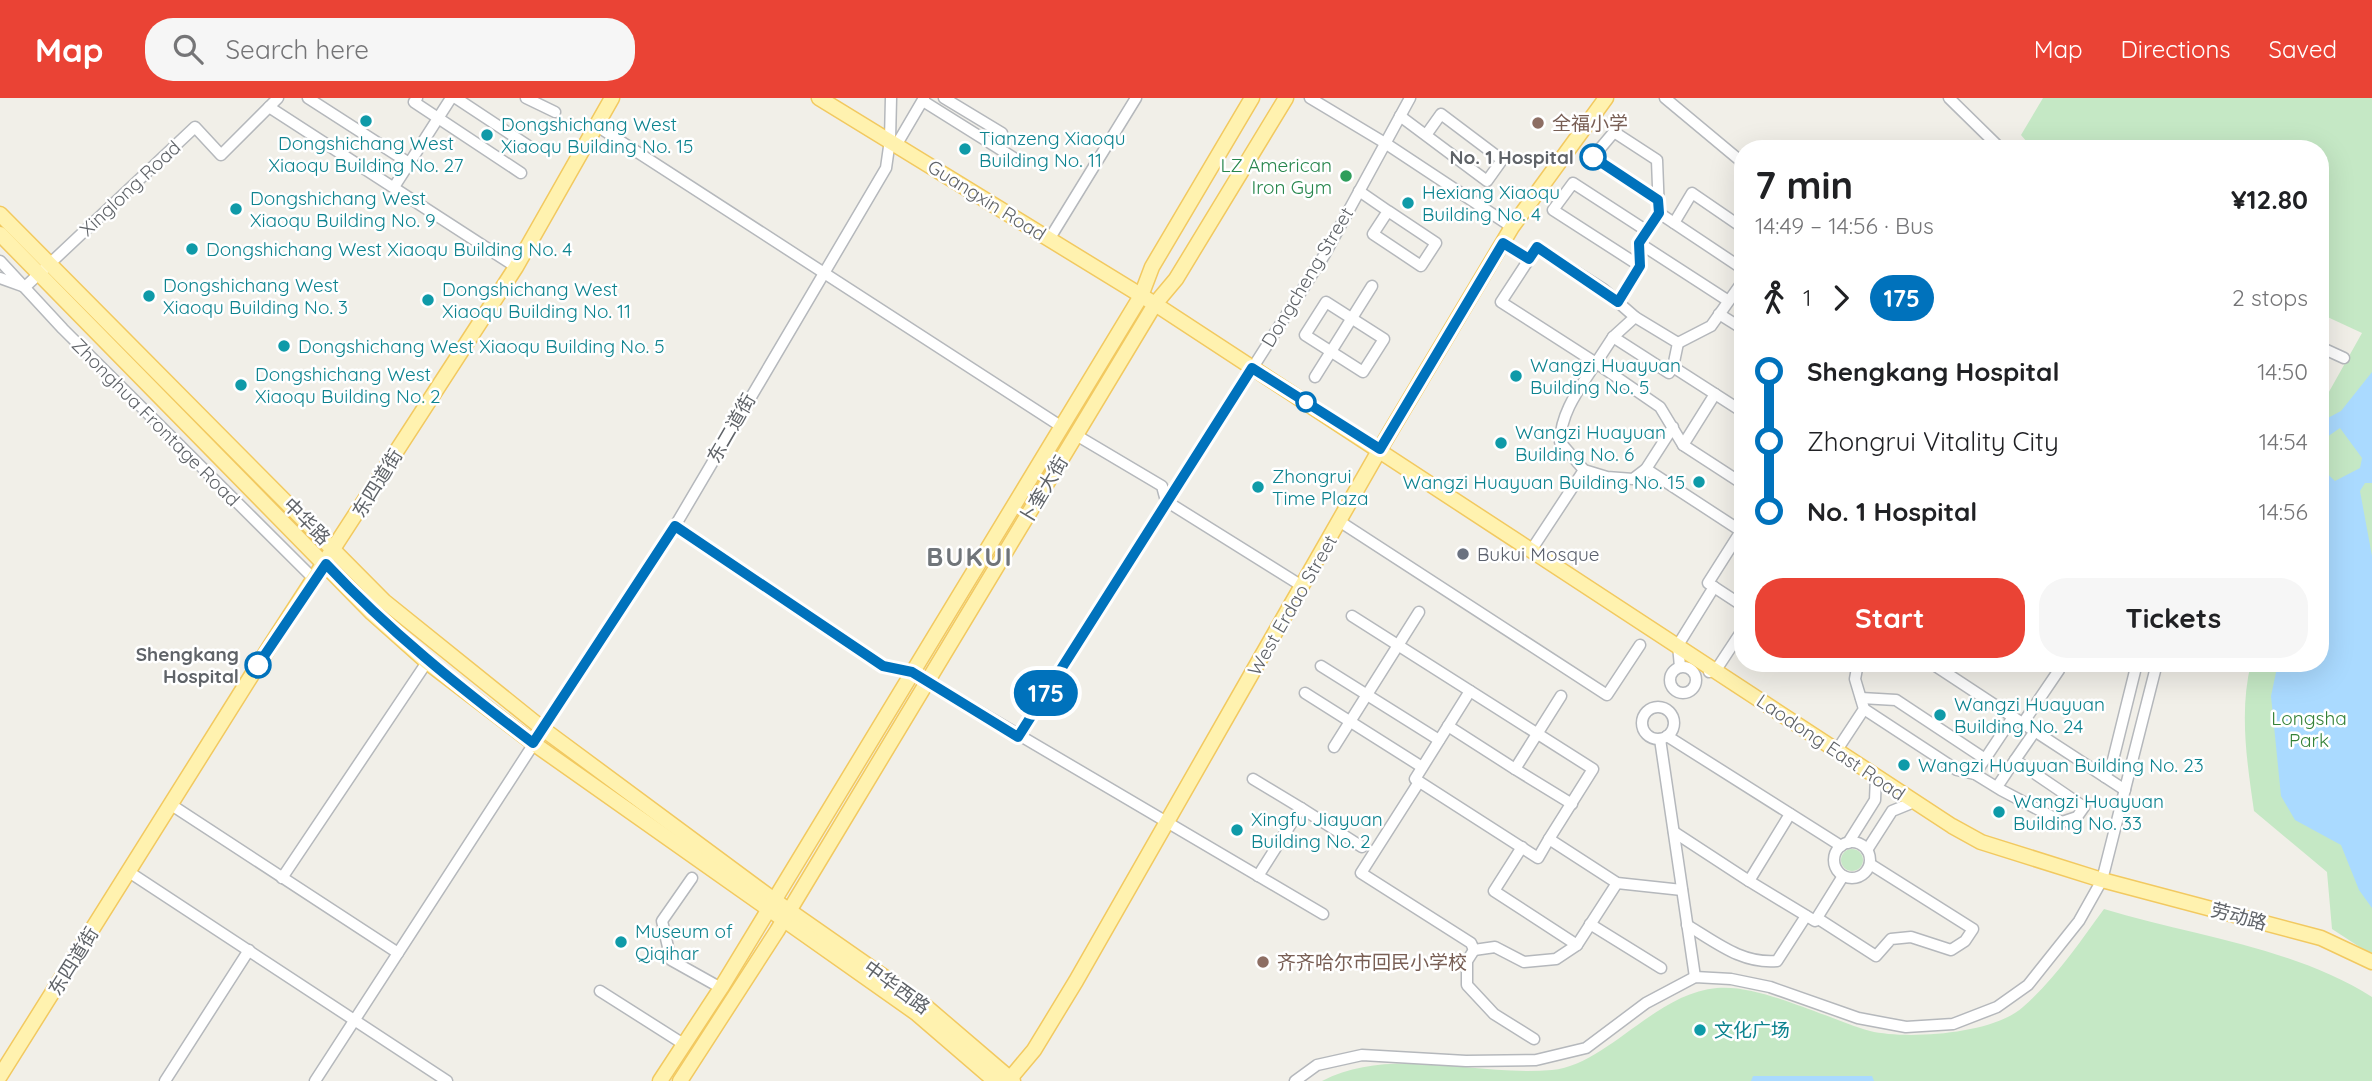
<!DOCTYPE html>
<meta charset="utf-8">
<style>
:root{--surface:#fff;--page:#f6f6f6;--text:#202124;--muted:#757577;--accent:#ea4335}
body{margin:0;font-family:Quicksand,"Noto Sans SC",sans-serif;background:var(--page);color:var(--text);height:100vh;display:flex;flex-direction:column;font-size:26px;white-space:nowrap}
*{box-sizing:border-box;margin:0}
p{font-size:23px;color:var(--muted)}
.icon{flex:none;width:38px;height:38px;fill:none;stroke:currentColor;stroke-width:2;stroke-linecap:round;stroke-linejoin:round}
.map{position:relative;flex:1;overflow:hidden}
.sheet{position:absolute;left:1734px;top:42px;width:595px;height:532px;display:flex;flex-direction:column;background:var(--surface);border-radius:28px;box-shadow:0 7px 28px #0002}
.sheet>*{flex:none}
.badge{padding:0 14px;border-radius:23px;font-size:24px;line-height:46px}
.map>.badge{position:absolute;translate:-50% -50%;box-shadow:0 0 0 4px #fff}
.legs{display:flex;align-items:center;gap:10px;height:77px;padding:0 21px;font-size:23px}
.legs p{margin-inline-start:auto}
.headline{display:flex;align-items:center;justify-content:space-between;height:119px;padding:0 21px}
h1{font-size:38px;font-weight:800;line-height:52px}
.cta{display:flex;gap:14px;margin-top:auto;padding:14px 21px}
.cta a{flex:1;height:80px;border-radius:28px;background:var(--accent);color:#fff;font-size:28px;font-weight:800;line-height:80px;text-align:center}
.cta a+a{background:var(--page);color:var(--text)}
ul{padding:0 21px;list-style:none}
li{display:flex;align-items:center;gap:24px;height:70px;font-size:26px}
li i{display:grid;place-items:center;width:10px;height:100%;margin:0 9px;background:currentColor}
li i::after{content:'';width:18px;height:18px;margin:-9px;border:5px solid;border-radius:50%;background:var(--surface)}
li p{margin-inline-start:auto}
li:first-child i{background:linear-gradient(#0000 50%,currentColor 0)}
li:last-child i{background:linear-gradient(currentColor 50%,#0000 0)}
header{display:flex;align-items:center;gap:42px;box-sizing:border-box;height:98px;padding:0 35px;background:var(--accent);color:#fff}
header strong{font-size:33px}
nav{display:flex;gap:38px;margin-inline-start:auto;font-size:24px}
.search{width:490px;height:63px;background:var(--page);display:flex;align-items:center;gap:18px;box-sizing:border-box;padding:0 24px;border-radius:28px;color:var(--muted);font-size:26px}
.map>svg:first-child{display:block}
</style>
<header>
<strong>Map</strong>
<div class="search"><svg class="icon" aria-label="search" viewBox="0 0 24 24"><circle cx="10" cy="10" r="6"/><path d="M15 15l6 6"/></svg>Search here</div>
<nav><a>Map</a><a>Directions</a><a>Saved</a></nav>
</header>
<div class="map">
<svg width="2372" height="983" viewBox="0 0 2372 983">
<rect width="100%" height="100%" fill="#f1efe8"/>
<!-- green -->
<g fill="#c5e8c5">
<path d="M 2043,0 L 2372,0 L 2372,857 L 2332,831 L 2327,774 L 2254,713 C 2247,664 2239,614 2251,565 L 2320,565 L 2321,308 L 2362,235 L 2321,216 L 2320,51 L 2033,51 L 2021,37 Z"/>
<circle cx="1852" cy="762" r="11"/>
<path d="M 2104,811 C 2193,838 2293,849 2372,899 L 2372,983 L 1322,983 C 1392,947 1477,979 1552,972 C 1607,967 1655,895 1717,890 C 1750,887 1794,906 1825,917 C 1839,922 1855,929 1870,933 C 1907,942 1994,936 2023,909 C 2055,881 2079,845 2104,811 Z"/>
</g>
<!-- water -->
<g fill="#aadaff">
<polygon points="2372,274 2372,385 2365,385 2360,393 2372,458 2372,810 2359,792 2341,747 2295,722 2281,698 2271,598 2278,565 2320,565 2321,370 2335,383 2360,370 2362,360 2340,330 2327,339 2323,334 2326,321 2341,313"/>
<polygon points="1753,978 1872,978 1874,983 1751,983"/>
</g>
<g fill="none" stroke-linecap="round" stroke-linejoin="round">
<defs>
<g id="minor">
<polyline points="308,0 409,65"/>
<polyline points="417,0 414,4 521,75"/>
<polyline points="456,0 530,49"/>
<polyline points="526,0 555,14"/>
<polyline points="944,0 1002,35"/>
<polyline points="1310,0 1385,45 1512,129"/>
<polyline points="1665,0 1743,65"/>
<polyline points="1949,0 2001,51"/>
<polyline points="923,3 1014,60"/>
<polyline points="269,9 516,169"/>
<polyline points="1400,18 1487,83 1502,62 1441,16 1426,37"/>
<polyline points="597,28 1062,329"/>
<polyline points="897,46 924,0"/>
<polyline points="394,89 451,0"/>
<polyline points="1359,93 1388,113 1373,136 1421,168 1436,145 1388,113"/>
<polyline points="1659,115 1743,171"/>
<polyline points="1674,125 1692,95 1743,130"/>
<polyline points="1050,140 1136,0"/>
<polyline points="1503,145 1529,161"/>
<polyline points="1639,145 1727,202"/>
<polygon points="1537,149 1603,191 1635,219 1613,239 1596,265 1501,204"/>
<polyline points="0,163 63,231 315,482"/>
<polyline points="1640,168 1553,112 1573,85 1647,133"/>
<polyline points="0,180 25,189 195,29 221,57 278,0"/>
<polyline points="1618,203 1640,168 1639,145 1659,115 1657,62 1614,34 1593,59 1658,102"/>
<polygon points="1326,204 1384,241 1363,274 1305,237"/>
<polyline points="1719,216 1743,231"/>
<polyline points="1635,219 1678,245 1673,269"/>
<polyline points="1613,239 1669,275 1673,269 1715,296 1683,347"/>
<polyline points="1678,245 1711,228 1743,183"/>
<polyline points="2320,249 2344,260"/>
<polyline points="1315,279 1372,188"/>
<polyline points="1715,296 1743,314"/>
<path d="M 1673,329 L 1646,371 L 1633,381 L 1607,379 L 1584,372 L 1560,344 C 1561,313 1580,290 1596,265 L 1660,309 L 1683,347 L 1743,386"/>
<polyline points="1076,337 1162,388 1166,403 1302,488"/>
<polyline points="1646,371 1741,433 1743,430"/>
<polyline points="1339,423 1607,597 1640,547"/>
<polyline points="675,428 883,568 912,574 1323,816"/>
<polyline points="1532,451 1584,372"/>
<polyline points="1714,489 1743,508"/>
<polyline points="1352,518 1593,671 1549,741 1617,785 1682,792"/>
<polyline points="1321,568 1439,642"/>
<circle cx="1683" cy="582" r="13"/>
<polyline points="1680,569 1678,547 1714,489 1708,485 1741,433"/>
<polyline points="1709,574 1716,572 1743,531"/>
<polyline points="1470,593 1415,681 1538,760 1549,741"/>
<polyline points="1305,595 1422,669"/>
<polyline points="1561,598 1515,671 1572,706"/>
<polyline points="1861,600 1896,602 1985,661"/>
<circle cx="1658" cy="625" r="16"/>
<polyline points="1864,611 1957,672 1975,676 2013,619 1931,565"/>
<polyline points="2013,619 2125,692"/>
<polyline points="2023,625 2059,572 2057,565"/>
<polyline points="1448,628 1515,671"/>
<polyline points="1667,638 1841,748"/>
<polyline points="1018,639 1325,156 1410,0"/>
<polyline points="1660,641 1695,879"/>
<polyline points="1334,649 1419,514"/>
<polyline points="1837,652 1864,611 1855,581 1858,565"/>
<polyline points="2015,662 2035,633"/>
<polyline points="1975,676 2001,692 2062,724 2077,719 2084,709 2015,662 1997,689"/>
<polyline points="2105,679 2113,662 2137,565"/>
<polyline points="1253,681 1301,710"/>
<polyline points="1419,684 1361,775 1471,845 1474,852 1495,849 1524,864 1556,861 1577,847"/>
<polyline points="170,706 398,855"/>
<polyline points="1674,734 1749,783 1790,716"/>
<circle cx="1852" cy="762" r="18"/>
<polyline points="1848,745 1875,702 1876,678"/>
<polyline points="1522,749 1494,793 1577,847 1617,785"/>
<polyline points="1867,752 1892,713 1914,704"/>
<polyline points="129,774 447,983"/>
<polyline points="1258,778 1301,710 1362,749"/>
<polyline points="282,780 427,564"/>
<polyline points="692,780 662,823 671,862 721,890"/>
<polyline points="1749,783 1815,823 1843,778"/>
<polyline points="1817,820 1876,858 1891,841 1911,839 1951,852 1965,843 1973,831 1870,766"/>
<polyline points="1590,826 1661,870"/>
<path d="M 1687,827 C 1717,845 1742,866 1777,863 L 1806,818"/>
<polyline points="1474,852 1467,863 1467,887 1494,916 1534,941"/>
<polyline points="600,893 685,947"/>
<polyline points="165,983 249,852"/>
<polyline points="315,983 675,428 886,70 890,42 891,0"/>
<polyline points="1295,983 1317,967 1362,957 1466,963 1536,962 1586,950 1646,905 1695,879 1731,881 1770,889 1858,920 1906,929 1953,926 1997,909 2028,887 2079,823 2102,782 2157,565"/>
</g>
<g id="major">
<polyline points="819,0 1155,206 1952,728 1981,744 2102,782 2321,840 2372,864"/>
<polyline points="0,116 384,503 543,631 774,802 923,906 1013,983"/>
<polyline points="0,136 372,515 427,564 533,645 916,915 995,983"/>
<polyline points="0,978 270,548 516,169 612,0"/>
<polyline points="660,983 721,890 1141,198 1152,169 1252,0"/>
<polyline points="680,983 777,833 1155,206 1176,181 1286,0"/>
<polyline points="1008,983 1034,952 1076,883 1380,351 1512,129 1606,0"/>
</g>
</defs>
<!-- minor casing -->
<use href="#minor" stroke="#b5b8bc" stroke-width="13"/>
<!-- major casing -->
<use href="#major" stroke="#f2c960" stroke-width="17"/>
<!-- minor -->
<use href="#minor" stroke="#fff" stroke-width="10"/>
<!-- major -->
<use href="#major" stroke="#fff2af" stroke-width="14"/>
</g>
<g fill="none" stroke-linecap="round" stroke-linejoin="round">
<defs>
<path id="line-1" d="M 258,567 L 326,466 C 389,533 459,589 533,645 L 675,428 L 883,568 L 912,574 L 1018,639 L 1252,270 L 1380,351 L 1503,145 L 1529,161 L 1537,149 L 1618,204 L 1640,168 L 1639,145 L 1659,115 L 1658,102 L 1593,59"/>
</defs>
<!-- line-1 casing -->
<use href="#line-1" stroke="#fff" stroke-width="16"/>
<!-- line-1 -->
<use href="#line-1" stroke="#0072bc" stroke-width="10"/>
</g>
<!-- markers -->
<g fill="#0f9aa8" stroke="#fff" stroke-width="2.5">
<circle cx="366" cy="23" r="7"/>
<circle cx="487" cy="37" r="7"/>
<circle cx="965" cy="51" r="7"/>
<circle cx="1408" cy="105" r="7"/>
<circle cx="236" cy="111" r="7"/>
<circle cx="192" cy="151" r="7"/>
<circle cx="149" cy="198" r="7"/>
<circle cx="428" cy="202" r="7"/>
<circle cx="284" cy="248" r="7"/>
<circle cx="1516" cy="278" r="7"/>
<circle cx="241" cy="287" r="7"/>
<circle cx="1501" cy="345" r="7"/>
<circle cx="1699" cy="384" r="7"/>
<circle cx="1258" cy="389" r="7"/>
<circle cx="1940" cy="617" r="7"/>
<circle cx="1904" cy="667" r="7"/>
<circle cx="1999" cy="714" r="7"/>
<circle cx="1237" cy="732" r="7"/>
<circle cx="621" cy="844" r="7"/>
<circle cx="1700" cy="932" r="7"/>
</g>
<g fill="#8d6e63" stroke="#fff" stroke-width="2.5">
<circle cx="1538" cy="25" r="7"/>
<circle cx="1263" cy="864" r="7"/>
</g>
<g fill="#fff" stroke="#0072bc" stroke-width="3.5">
<circle cx="1593" cy="59" r="12"/>
<circle cx="1306" cy="304" r="9"/>
<circle cx="258" cy="567" r="12"/>
</g>
<circle fill="#2e9e5b" stroke="#fff" stroke-width="2.5" cx="1346" cy="78" r="7"/>
<circle fill="#6b7280" stroke="#fff" stroke-width="2.5" cx="1463" cy="456" r="7"/>
<g text-anchor="middle" dominant-baseline="central" stroke-width="5" stroke-linejoin="round" paint-order="stroke">
<!-- education labels -->
<g font-size="19" fill="#785e54" stroke="#fff" text-anchor="start">
<text x="1552" y="25">全福小学</text>
<text x="1277" y="864">齐齐哈尔市回民小学校</text>
</g>
<!-- culture labels -->
<g font-size="19" fill="#0d838f" stroke="#fff" text-anchor="start">
<text x="501" y="26">Dongshichang West<tspan x="501" dy="22">Xiaoqu Building No. 15</tspan></text>
<text x="979" y="40">Tianzeng Xiaoqu<tspan x="979" dy="22">Building No. 11</tspan></text>
<text x="366" y="45" text-anchor="middle">Dongshichang West<tspan x="366" dy="22">Xiaoqu Building No. 27</tspan></text>
<text x="1422" y="94">Hexiang Xiaoqu<tspan x="1422" dy="22">Building No. 4</tspan></text>
<text x="250" y="100">Dongshichang West<tspan x="250" dy="22">Xiaoqu Building No. 9</tspan></text>
<text x="206" y="151">Dongshichang West Xiaoqu Building No. 4</text>
<text x="163" y="187">Dongshichang West<tspan x="163" dy="22">Xiaoqu Building No. 3</tspan></text>
<text x="442" y="191">Dongshichang West<tspan x="442" dy="22">Xiaoqu Building No. 11</tspan></text>
<text x="298" y="248">Dongshichang West Xiaoqu Building No. 5</text>
<text x="1530" y="267">Wangzi Huayuan<tspan x="1530" dy="22">Building No. 5</tspan></text>
<text x="255" y="276">Dongshichang West<tspan x="255" dy="22">Xiaoqu Building No. 2</tspan></text>
<text x="1515" y="334">Wangzi Huayuan<tspan x="1515" dy="22">Building No. 6</tspan></text>
<text x="1272" y="378">Zhongrui<tspan x="1272" dy="22">Time Plaza</tspan></text>
<text x="1685" y="384" text-anchor="end">Wangzi Huayuan Building No. 15</text>
<text x="1954" y="606">Wangzi Huayuan<tspan x="1954" dy="22">Building No. 24</tspan></text>
<text x="1918" y="667">Wangzi Huayuan Building No. 23</text>
<text x="2013" y="703">Wangzi Huayuan<tspan x="2013" dy="22">Building No. 33</tspan></text>
<text x="1251" y="721">Xingfu Jiayuan<tspan x="1251" dy="22">Building No. 2</tspan></text>
<text x="635" y="833">Museum of<tspan x="635" dy="22">Qiqihar</tspan></text>
<text x="1714" y="932">文化广场</text>
</g>
<!-- stop labels -->
<g font-size="19" font-weight="bold" fill="#5f6368" stroke="#fff" text-anchor="end">
<text x="1574" y="59">No. 1 Hospital</text>
<text x="239" y="556">Shengkang<tspan x="239" dy="22">Hospital</tspan></text>
</g>
<!-- leisure labels -->
<g font-size="19" fill="#27864d" stroke="#fff" text-anchor="end">
<text x="1332" y="67">LZ American<tspan x="1332" dy="22">Iron Gym</tspan></text>
</g>
<!-- street labels -->
<g font-size="19" fill="#5f6368" stroke="#fff">
<text transform="translate(130 90) rotate(-43)">Xinglong Road</text>
<text transform="translate(987 102) rotate(32)">Guangxin Road</text>
<text transform="translate(1307 179) rotate(-59)">Dongcheng Street</text>
<text transform="translate(156 324) rotate(45)">Zhonghua Frontage Road</text>
<text transform="translate(731 330) rotate(-60)">东二道街</text>
<text transform="translate(377 385) rotate(-58)">东四道街</text>
<text transform="translate(1043 392) rotate(-59)">卜奎大街</text>
<text transform="translate(307 423) rotate(45)">中华路</text>
<text transform="translate(1292 507) rotate(-60)">West Erdao Street</text>
<text transform="translate(1831 649) rotate(34)">Laodong East Road</text>
<text transform="translate(2239 818) rotate(15)">劳动路</text>
<text transform="translate(73 863) rotate(-58)">东四道街</text>
<text transform="translate(897 889) rotate(36)">中华西路</text>
</g>
<!-- worship labels -->
<g font-size="19" fill="#5b616d" stroke="#fff" text-anchor="start">
<text x="1477" y="456">Bukui Mosque</text>
</g>
<!-- park labels -->
<g font-size="19" fill="#348238" stroke="#fff">
<text x="2309" y="620">Longsha<tspan x="2309" dy="22">Park</tspan></text>
</g>
<!-- district labels -->
<g font-size="26" font-weight="bold" letter-spacing="2" fill="#70757a" stroke="#fff">
<text x="970" y="458">BUKUI</text>
</g>
</g>
</svg>
<b class="badge" style="left:1046px;top:595px;background:#0072bc;color:#fff">175</b>
<section class="sheet">
<div class="headline"><div><h1>7 min</h1><p>14:49 – 14:56 · Bus</p></div><b>¥12.80</b></div>
<div class="legs"><svg class="icon" aria-label="walk" viewBox="0 0 24 24"><circle cx="13" cy="4" r="2"/><path d="M13 8l-2 6 4 7M11 14l-3 7M7 12l3-4h3l4 4"/></svg>1<svg class="icon" aria-label="forward" viewBox="0 0 24 24"><path d="M9 5l7 7-7 7"/></svg><b class="badge" style="background:#0072bc;color:#fff">175</b><p>2 stops</p></div>
<ul>
<li><i style="color:#0072bc"></i><b>Shengkang Hospital</b><p>14:50</p></li>
<li><i style="color:#0072bc"></i><span>Zhongrui Vitality City</span><p>14:54</p></li>
<li><i style="color:#0072bc"></i><b>No. 1 Hospital</b><p>14:56</p></li>
</ul>
<div class="cta"><a>Start</a><a>Tickets</a></div>
</section>
</div>
